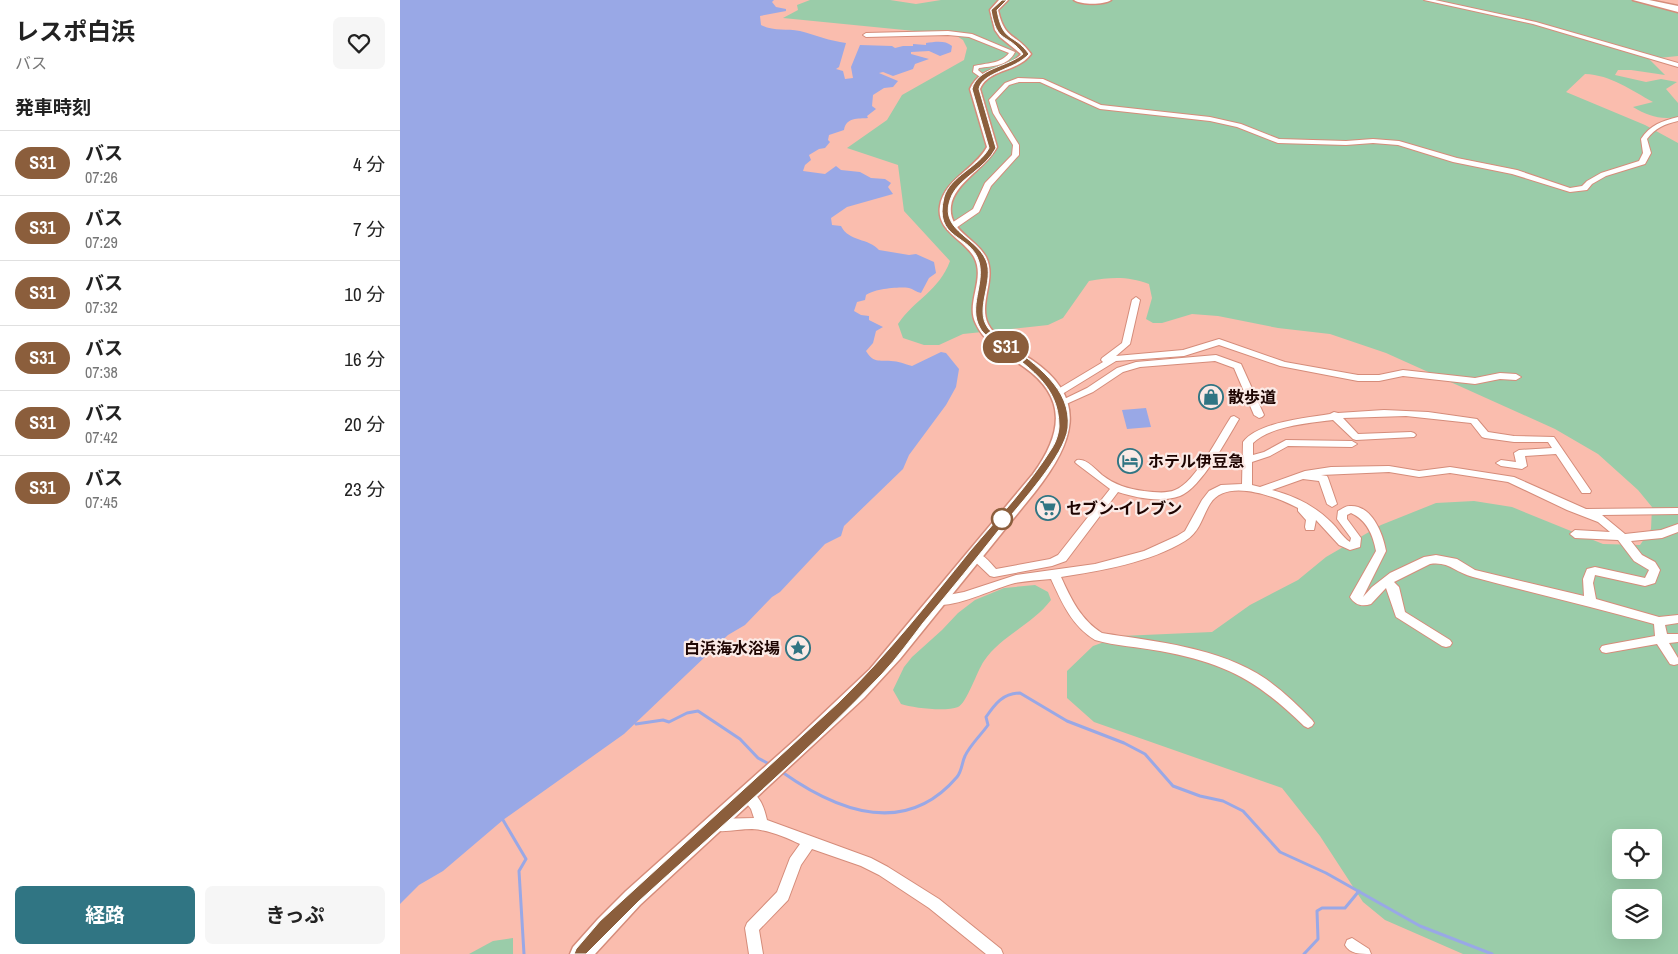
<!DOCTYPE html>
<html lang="ja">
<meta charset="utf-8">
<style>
:root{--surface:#fff;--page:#f6f6f6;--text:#222;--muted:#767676;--line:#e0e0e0;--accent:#307583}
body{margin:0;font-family:"Archivo Narrow","Noto Sans JP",sans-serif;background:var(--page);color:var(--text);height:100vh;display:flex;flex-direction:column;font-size:19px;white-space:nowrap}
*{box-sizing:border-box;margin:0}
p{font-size:16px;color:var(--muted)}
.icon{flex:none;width:28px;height:28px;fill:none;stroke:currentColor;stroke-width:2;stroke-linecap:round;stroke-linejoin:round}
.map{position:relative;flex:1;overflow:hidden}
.panel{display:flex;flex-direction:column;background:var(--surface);width:400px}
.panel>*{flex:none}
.badge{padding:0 10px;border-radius:16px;font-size:18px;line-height:32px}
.tools{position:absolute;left:1212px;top:829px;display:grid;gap:10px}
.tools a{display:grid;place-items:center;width:50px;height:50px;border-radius:8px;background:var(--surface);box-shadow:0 5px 20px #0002;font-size:25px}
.map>.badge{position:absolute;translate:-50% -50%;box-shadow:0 0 0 2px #fff}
h2{padding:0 15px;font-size:19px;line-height:45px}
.round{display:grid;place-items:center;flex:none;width:52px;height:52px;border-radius:8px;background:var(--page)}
.headline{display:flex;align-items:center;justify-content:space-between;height:85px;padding:0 15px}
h1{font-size:24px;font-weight:700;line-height:38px}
.primary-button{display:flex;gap:10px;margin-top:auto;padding:10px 15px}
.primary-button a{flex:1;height:58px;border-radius:8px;background:var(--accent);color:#fff;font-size:20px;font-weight:700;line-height:58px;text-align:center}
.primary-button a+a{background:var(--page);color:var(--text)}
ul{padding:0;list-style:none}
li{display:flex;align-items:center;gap:15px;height:65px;padding:0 15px;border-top:1px solid var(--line)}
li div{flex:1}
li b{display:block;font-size:19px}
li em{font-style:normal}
li .badge{min-width:55px;font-weight:700;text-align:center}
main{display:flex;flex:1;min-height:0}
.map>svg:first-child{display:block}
</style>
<main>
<section class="panel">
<div class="headline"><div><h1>レスポ白浜</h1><p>バス</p></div><a class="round"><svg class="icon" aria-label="heart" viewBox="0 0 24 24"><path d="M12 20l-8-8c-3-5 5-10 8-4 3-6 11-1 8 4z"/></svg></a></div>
<h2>発車時刻</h2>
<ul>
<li><span class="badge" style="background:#8b5e3c;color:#fff">S31</span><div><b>バス</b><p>07:26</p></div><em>4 分</em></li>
<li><span class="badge" style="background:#8b5e3c;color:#fff">S31</span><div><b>バス</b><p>07:29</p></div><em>7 分</em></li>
<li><span class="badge" style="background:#8b5e3c;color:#fff">S31</span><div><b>バス</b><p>07:32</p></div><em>10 分</em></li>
<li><span class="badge" style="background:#8b5e3c;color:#fff">S31</span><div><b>バス</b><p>07:38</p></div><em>16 分</em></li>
<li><span class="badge" style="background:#8b5e3c;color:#fff">S31</span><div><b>バス</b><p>07:42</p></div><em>20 分</em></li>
<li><span class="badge" style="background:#8b5e3c;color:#fff">S31</span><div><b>バス</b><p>07:45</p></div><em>23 分</em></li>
</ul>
<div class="primary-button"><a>経路</a><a>きっぷ</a></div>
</section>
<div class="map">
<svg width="1278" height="954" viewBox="0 0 1278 954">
<rect width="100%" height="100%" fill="#fabdae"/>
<!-- green -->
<g fill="#9acca9" fill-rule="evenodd">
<path d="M 410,0 L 490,0 L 516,4 L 541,0 L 1247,0 L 1278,7 L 1278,56 L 1249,59 L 1265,75 L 1231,70 L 1218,70 L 1215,75 L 1246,82 L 1261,79 L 1277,82 L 1266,89 L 1278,103 L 1278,117 C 1260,120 1248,116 1233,107 L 1253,102 C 1231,90 1211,75 1185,74 L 1166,92 L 1245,125 L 1278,143 L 1278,954 L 1063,954 L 985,920 L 963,902 L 920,836 L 882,788 L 694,722 L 667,698 L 667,671 L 693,646 L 721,636 L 812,632 L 850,605 L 898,580 L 926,557 L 981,525 L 1036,503 L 1074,501 L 1112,507 L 1203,544 L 1240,545 L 1251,529 L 1252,507 L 1238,490 L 1198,454 L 1155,429 L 986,353 L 930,334 L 878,328 L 818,316 L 792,314 L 762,323 L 753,323 L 746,319 L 752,298 L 749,284 C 728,276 711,277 689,281 L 663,318 L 648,325 L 563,334 L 539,345 L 524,345 L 503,338 L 498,324 C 515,299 539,291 550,261 L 504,211 L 498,165 L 447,148 L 487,120 L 502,95 L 564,60 L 567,48 L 563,40 L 555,35 L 383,18 L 398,10 L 397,5 ZM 1221,838 L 1254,838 L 1254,870 L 1221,870 ZM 1221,898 L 1254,898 L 1254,930 L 1221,930 Z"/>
<path d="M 635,585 L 648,592 L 651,600 C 632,625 601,636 584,661 C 577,671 567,703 558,707 C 546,712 513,708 501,704 L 493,690 L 504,667 L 512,657 L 542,630 L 558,613 L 575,600 L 604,588 Z"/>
<polygon points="113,938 113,954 69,954 93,941"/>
</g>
<!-- water -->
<g fill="#99a8e6">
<path d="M 0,0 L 374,0 L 372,2 L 376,7 L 386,9 L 386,11 L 360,16 L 361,25 C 375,32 386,28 400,31 C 415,35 430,41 446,43 L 439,67 L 436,69 L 443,71 L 445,79 L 453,78 L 451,67 L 460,45 L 492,46 L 495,48 L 503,46 L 513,46 L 513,44 L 526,45 L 526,43 C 535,42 545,40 552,46 L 551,52 L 540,56 L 529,51 L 511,52 L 511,54 L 529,59 L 515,64 L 513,69 L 493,76 L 483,72 L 479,73 L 498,81 L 493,87 L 484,88 L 473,95 L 472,106 L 476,109 L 467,116 L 468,118 C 458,119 446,117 444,130 L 429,135 L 428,140 L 430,142 L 425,148 L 419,149 L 409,155 L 411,160 L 405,165 L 403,171 L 425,174 L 436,166 L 441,170 L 460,172 L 471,178 L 485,179 L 491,183 L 488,187 L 493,194 L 447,207 L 431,218 L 432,225 L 441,226 C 449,242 469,238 479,250 L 509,255 L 516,254 L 534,262 L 536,273 L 529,278 L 521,293 C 516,292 513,289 509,288 C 500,286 473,289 466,295 L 465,300 L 457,302 L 454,311 L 461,315 L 469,316 L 469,320 L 483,327 L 476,331 L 473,343 L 466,351 C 473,363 479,360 491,361 C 498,361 505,364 512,366 L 541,352 L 546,353 L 559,369 L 556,387 L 546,405 L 509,455 L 503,469 L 444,526 L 441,536 L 425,544 L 380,592 L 372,597 L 345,625 L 328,635 L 224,734 L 103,820 L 43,871 L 19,885 L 0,904 Z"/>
<polygon points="746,408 751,427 727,429 722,410"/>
</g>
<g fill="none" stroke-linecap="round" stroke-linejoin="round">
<!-- stream -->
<g stroke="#99a8e6" stroke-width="3">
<polyline points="236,724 263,720 269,722 287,713 298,711 340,739 358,758 371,765"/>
<path d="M 382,772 C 437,811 505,838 557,777 C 562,771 562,762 565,756 C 570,745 581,735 588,725 L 586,717 C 595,704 603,693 620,693 L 667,721 L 724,743 L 745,754 L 773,786 L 800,796 L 823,801 L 843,811 L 880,852 L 926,873 L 1020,926 L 1092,954"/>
<polyline points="103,820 126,859 119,871 124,954"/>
<polyline points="904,954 918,939 917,911 922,908 945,908 959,891"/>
</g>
<defs>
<g id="minor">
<polygon points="1024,0 1035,0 1136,22 1278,63 1278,67 1133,24"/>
<path d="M 548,31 L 572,34 L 615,52 C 608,66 593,66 579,68 L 578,70 L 586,77 L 583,79 L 573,72 L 574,66 C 586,63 601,64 609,53 L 569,37 L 548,35 L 466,37 L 463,35 L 466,33 Z"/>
<path d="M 618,78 L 643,79 L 701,105 L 810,117 L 841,124 L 879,139 L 946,141 L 973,139 L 999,141 L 1057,158 L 1117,170 L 1170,188 L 1182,186 L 1187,181 L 1201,173 L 1239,161 L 1243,153 L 1241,139 C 1250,125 1262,121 1278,117 L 1278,121 C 1265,124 1255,128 1247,139 L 1251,153 L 1245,164 L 1206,176 L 1192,184 L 1187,190 L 1170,192 L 1112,174 L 1053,162 L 998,145 L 973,143 L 946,145 L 878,143 L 837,127 L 810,121 L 700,109 L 640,82 L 619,82 L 609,85 L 595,100 L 599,113 L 619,145 L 619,155 L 591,186 L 579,212 L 553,230 L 547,230 L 547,226 L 573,209 L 585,183 L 612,155 L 613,145 L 593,113 L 589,100 L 605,83 Z"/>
<polygon points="736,297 740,300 730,344 716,356 783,350 819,339 885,362 958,375 979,375 1003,370 1075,378 1100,373 1116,374 1121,377 1116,380 1100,379 1075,384 1003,376 979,381 958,381 880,366 819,345 784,356 716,361 659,396 653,396 651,394 653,392 703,362 701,360 702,358 722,343 732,300"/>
<polygon points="816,355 841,364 864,415 862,417 859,418 854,415 834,368 815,361 740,367 723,372 693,392 664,405 661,406 656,403 687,388 717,368 736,362"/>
<path d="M 984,410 L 1028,412 L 1077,419 L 1088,432 L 1114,436 L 1154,437 L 1191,491 L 1190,493 L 1182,493 L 1156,454 L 1125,456 L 1127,466 L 1122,469 L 1101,466 L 1096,463 L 1101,460 L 1116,462 L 1114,453 L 1119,450 L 1152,448 L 1148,442 L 1114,442 L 1085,438 L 1082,437 L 1071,423 L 1006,416 L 943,418 L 958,434 L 1011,432 L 1014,433 L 1016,435 L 1014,437 L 956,440 L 953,439 L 933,420 C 910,423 870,426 853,443 L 853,455 L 864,452 L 886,440 L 952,441 L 957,444 L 952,447 L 888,446 L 870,456 L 852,462 L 852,485 L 860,487 L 905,471 L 931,467 L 989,466 L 1019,471 L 1050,467 L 1114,477 L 1186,509 L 1278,508 L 1278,514 L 1202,515 L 1225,534 L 1261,530 L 1278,524 L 1278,532 L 1262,538 L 1231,541 L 1242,555 L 1255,562 L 1260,570 L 1255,583 L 1245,586 L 1195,575 L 1193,583 L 1196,599 L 1259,617 L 1278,615 L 1278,623 L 1265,625 L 1267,634 L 1278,634 L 1278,642 L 1269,643 L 1278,658 L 1278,664 L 1274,665 L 1270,664 L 1257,644 L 1206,653 L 1202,652 L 1200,649 L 1202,646 L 1206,645 L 1255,636 L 1254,624 C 1194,607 1133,593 1073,577 C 1056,573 1049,561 1030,564 L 994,582 L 999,587 L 1005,612 L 1050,640 L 1052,643 L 1050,646 L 1046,647 L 1042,646 L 996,617 L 986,588 L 971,604 C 962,607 955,605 950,597 L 976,551 C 973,535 967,520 951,513 L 947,515 L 947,519 L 961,538 L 960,547 L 950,550 L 939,545 L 916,520 L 914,530 L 906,530 L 905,527 L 906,520 L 898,511 L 898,508 L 894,506 C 873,496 826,478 810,504 C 802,517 800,532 785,541 C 751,562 701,571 661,577 C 671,599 681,620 702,633 C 757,642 819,647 866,679 C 883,691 898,705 912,720 L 914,723 L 912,726 L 908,728 L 904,726 C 857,680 825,663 760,651 C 739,647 715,646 695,640 C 672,626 662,603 651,579 C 639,580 627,581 615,583 C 594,588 553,610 532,604 L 530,601 L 532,598 L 564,592 L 616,575 L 695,564 L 744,551 L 777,536 L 785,531 L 802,500 L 809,491 L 821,485 L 842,484 L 843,442 C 858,422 906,418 930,414 L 934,412 L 938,413 ZM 989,472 L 1019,477 L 1050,473 L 1108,482 L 1167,510 L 1198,522 L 1210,532 L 1175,530 L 1170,534 L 1175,538 L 1218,540 L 1234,561 L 1249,570 L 1245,578 L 1195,567 L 1187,569 L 1183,579 L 1184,596 L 1075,570 L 1057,559 L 1036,555 L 1024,557 L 990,573 L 972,587 L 963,597 L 986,551 C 983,534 972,504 949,506 C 946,506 942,509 938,511 L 937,519 L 951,538 L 950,542 C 942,537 938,528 931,522 C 915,506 895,496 872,490 L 903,479 L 919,481 L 927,504 L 932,507 L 937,504 L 928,478 L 927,476 L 921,475 Z"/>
<path d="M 834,416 L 839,419 C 827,439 801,488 780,496 C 761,503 737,498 718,492 L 666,561 L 652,566 L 594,577 L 590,576 L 568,555 L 569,552 C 580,550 589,561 596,569 L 650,559 L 658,555 L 710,489 L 677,464 L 675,462 L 677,460 C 686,458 695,469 702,475 C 715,485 728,489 744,491 C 754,492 766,494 775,490 C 795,483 819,435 831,417 Z"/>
<path d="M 346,790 C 360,794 364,807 367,820 L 471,858 L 488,867 L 539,899 L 601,949 L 603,954 L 586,954 L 529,908 L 479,875 L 461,866 L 412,849 L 401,865 L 388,900 L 359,930 L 363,954 L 349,954 L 345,928 L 347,923 L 377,892 L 390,858 L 400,844 C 385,837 369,830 352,829 C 337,829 322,834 308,829 L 306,825 L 308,821 L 313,819 L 354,818 L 351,809 L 340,795 L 341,791 Z"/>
<path d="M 952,938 L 969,949 L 971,954 C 960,954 950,954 945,945 L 947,940 Z"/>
</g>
<g id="highway">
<path d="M 599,0 L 608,0 L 598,10 C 605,41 615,32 631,54 C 617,73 589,68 580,89 L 597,147 C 586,168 554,183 551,206 C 548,231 576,238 586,257 C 597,279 578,303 588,324 C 596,340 618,351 632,360 C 691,400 672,445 635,492 L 500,659 L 464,698 L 240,905 L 195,954 L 170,954 L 173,947 L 198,919 L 226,891 L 396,739 L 470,669 L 633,474 C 662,434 668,398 624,367 C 607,355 585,344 576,324 C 565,303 586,279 574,257 C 564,239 536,231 540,206 C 544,180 575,169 587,147 L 570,89 C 582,63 607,73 621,54 L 600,37 L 595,30 L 590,10 Z"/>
<path d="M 674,0 L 711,0 C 704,5 681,5 674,0 Z"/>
<polygon points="1233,0 1249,0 1278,6 1278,12"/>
</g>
</defs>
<!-- minor casing -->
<use href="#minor" stroke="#d58c7a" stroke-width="2"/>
<!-- highway casing -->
<use href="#highway" stroke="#d58c7a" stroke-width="3"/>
<!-- minor -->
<use href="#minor" fill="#fff" fill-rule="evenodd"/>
<!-- highway -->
<use href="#highway" fill="#fff" fill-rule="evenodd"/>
</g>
<!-- line -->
<path fill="#8b5e3c" stroke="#fff" d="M 602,0 L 607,0 L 597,10 C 603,44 613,32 629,54 C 615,70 582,72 579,89 L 596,148 C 585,169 561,177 552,195 C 536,230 575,235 586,260 C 595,281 574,309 588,328 C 592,334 602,339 608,343 C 635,365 672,388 668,428 C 665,455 620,504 602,526 C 576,559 550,591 523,623 C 510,640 497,658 482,674 C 407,753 319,828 238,902 L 186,954 L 174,954 L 176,949 L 200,921 L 439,702 C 487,655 528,603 570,551 C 598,518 629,485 652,448 C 656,442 659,432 659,426 C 659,384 626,366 597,343 C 591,339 583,334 580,328 C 568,307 585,284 579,262 C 571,233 533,241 544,197 C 550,176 579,167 589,148 L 572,89 C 577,68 608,67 623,54 C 607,32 597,45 591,10 Z"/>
<!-- icons -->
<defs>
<symbol id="shop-ring" viewBox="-11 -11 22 22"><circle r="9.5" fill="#fbeae6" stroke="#307583" stroke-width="1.5"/><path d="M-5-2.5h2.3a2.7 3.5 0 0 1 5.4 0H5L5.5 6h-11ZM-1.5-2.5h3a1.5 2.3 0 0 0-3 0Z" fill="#307583"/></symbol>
<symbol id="hotel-ring" viewBox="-11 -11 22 22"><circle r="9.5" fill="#fbeae6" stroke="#307583" stroke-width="1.5"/><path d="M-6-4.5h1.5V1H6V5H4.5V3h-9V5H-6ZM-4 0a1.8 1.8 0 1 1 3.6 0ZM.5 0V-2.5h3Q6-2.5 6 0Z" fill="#307583"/></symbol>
<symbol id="supermarket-ring" viewBox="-11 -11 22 22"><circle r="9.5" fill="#fbeae6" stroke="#307583" stroke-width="1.5"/><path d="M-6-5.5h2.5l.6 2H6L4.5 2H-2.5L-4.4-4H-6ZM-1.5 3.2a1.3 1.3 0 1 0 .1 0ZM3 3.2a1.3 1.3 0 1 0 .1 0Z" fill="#307583"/></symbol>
<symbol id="sight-ring" viewBox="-11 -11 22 22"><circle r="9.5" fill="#fbeae6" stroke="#307583" stroke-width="1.5"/><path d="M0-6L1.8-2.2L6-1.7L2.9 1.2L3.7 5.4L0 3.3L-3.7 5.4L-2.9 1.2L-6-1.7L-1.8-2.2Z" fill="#307583"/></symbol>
</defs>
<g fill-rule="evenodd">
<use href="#shop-ring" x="797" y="383" width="28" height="28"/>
<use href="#hotel-ring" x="716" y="447" width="28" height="28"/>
<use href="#supermarket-ring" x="634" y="494" width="28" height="28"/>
<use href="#sight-ring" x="384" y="634" width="28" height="28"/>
</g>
<!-- markers -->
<circle fill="#fff" stroke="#8b5e3c" stroke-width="2.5" cx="602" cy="519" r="10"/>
<g text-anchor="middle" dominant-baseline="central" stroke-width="4.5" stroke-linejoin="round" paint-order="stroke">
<!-- poi labels -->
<g font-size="16" font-weight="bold" fill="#1e0502" stroke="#fbeae6" text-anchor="start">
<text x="828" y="397">散歩道</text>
<text x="748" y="461">ホテル伊豆急</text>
<text x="666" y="508">セブン-イレブン</text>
<text x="380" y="648" text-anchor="end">白浜海水浴場</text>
</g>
</g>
</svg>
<div class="tools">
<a><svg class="icon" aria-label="locate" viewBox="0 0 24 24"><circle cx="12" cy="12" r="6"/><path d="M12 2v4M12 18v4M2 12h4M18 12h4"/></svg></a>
<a><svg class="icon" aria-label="layers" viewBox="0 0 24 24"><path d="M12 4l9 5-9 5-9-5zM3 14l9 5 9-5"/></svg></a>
</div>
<b class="badge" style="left:606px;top:347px;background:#8b5e3c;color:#fff">S31</b>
</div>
</main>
